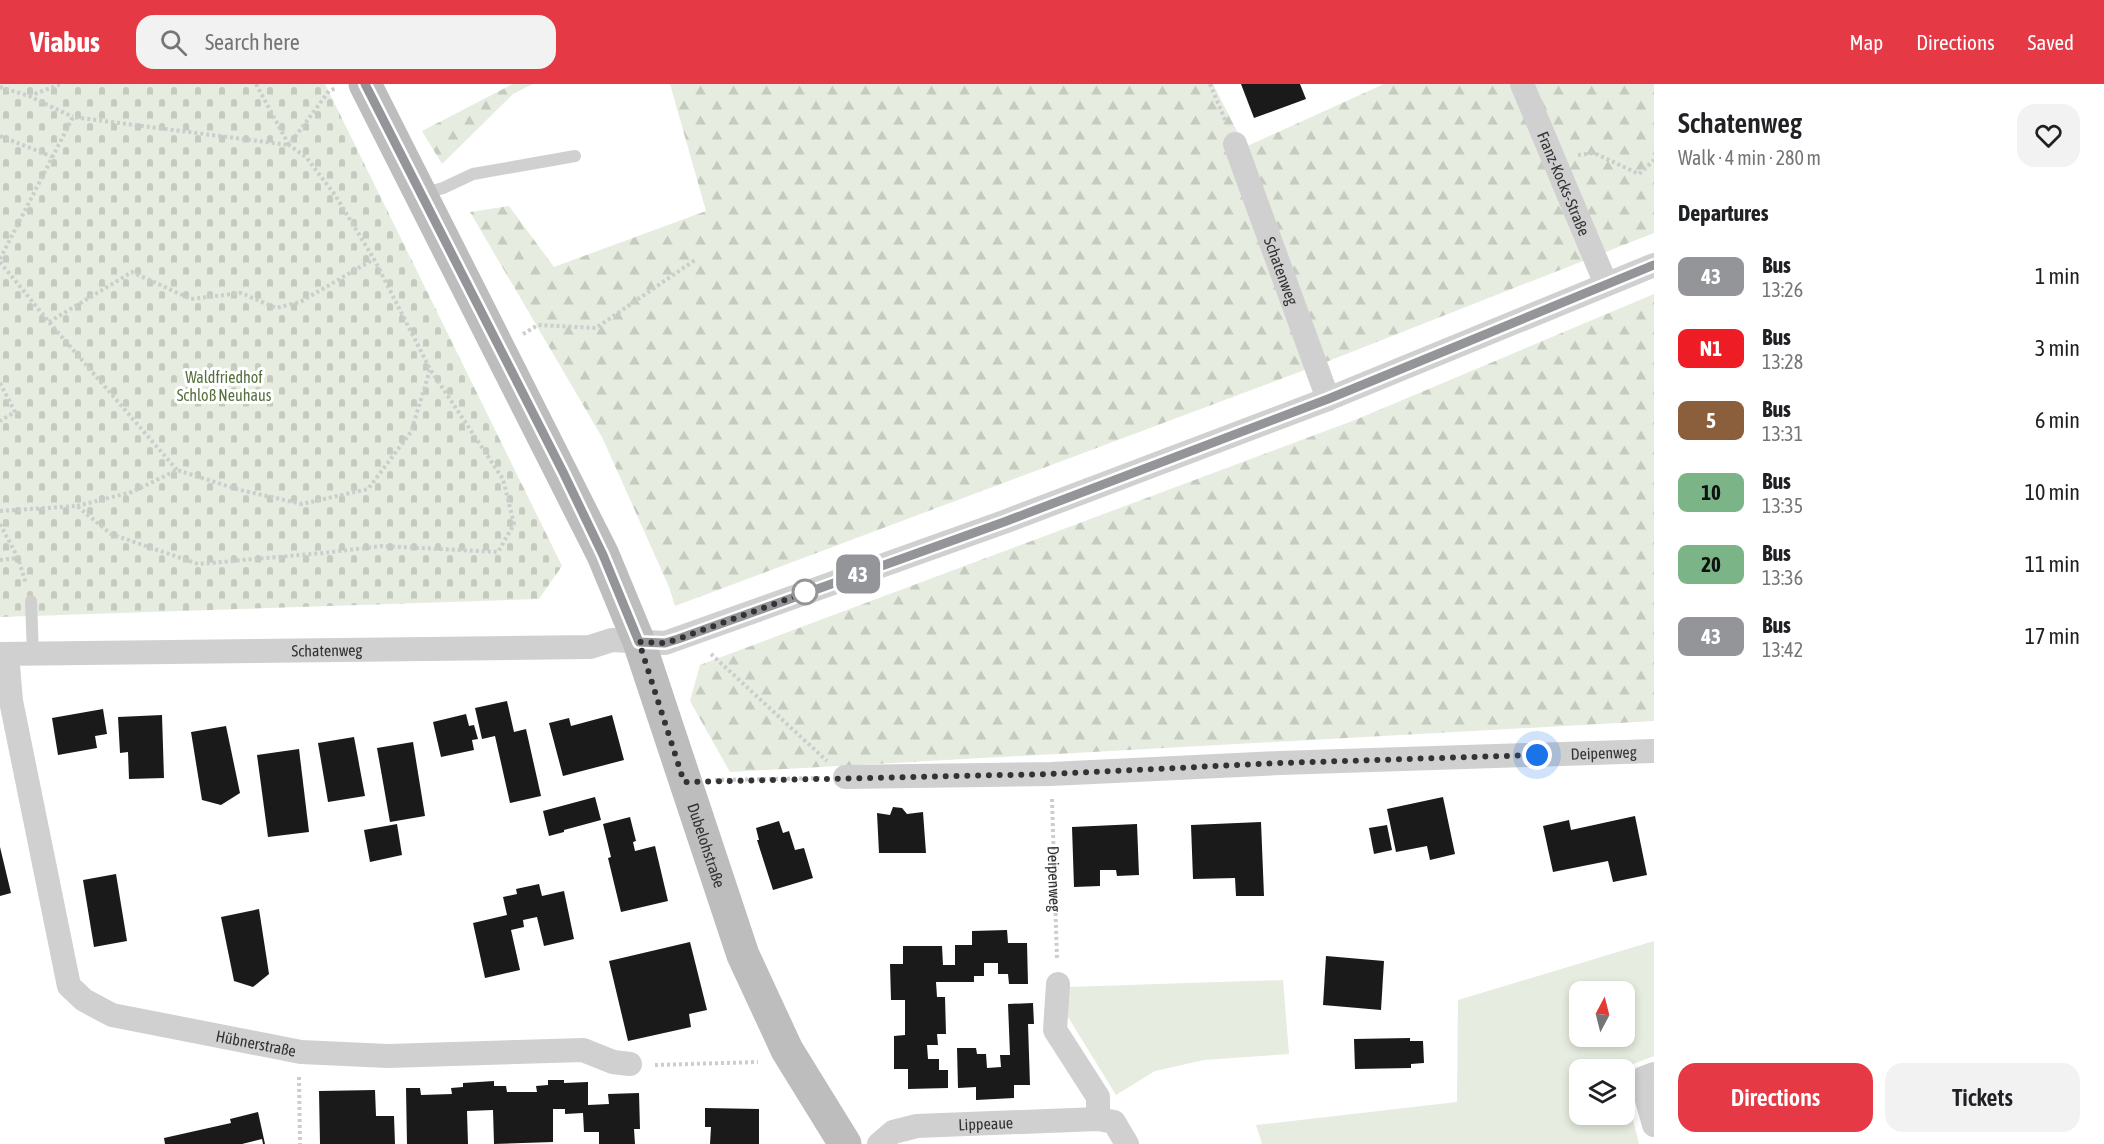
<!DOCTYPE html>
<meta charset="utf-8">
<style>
:root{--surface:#fff;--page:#f2f2f2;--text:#202124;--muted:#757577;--accent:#e63946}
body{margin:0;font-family:"Asap Condensed",sans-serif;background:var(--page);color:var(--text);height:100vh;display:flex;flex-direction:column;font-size:22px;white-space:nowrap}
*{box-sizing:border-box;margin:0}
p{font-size:20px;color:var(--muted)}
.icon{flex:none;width:33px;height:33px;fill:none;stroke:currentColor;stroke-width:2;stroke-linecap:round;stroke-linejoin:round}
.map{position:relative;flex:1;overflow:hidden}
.side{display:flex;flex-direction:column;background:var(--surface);width:450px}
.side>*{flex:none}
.badge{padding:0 12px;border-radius:9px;font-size:21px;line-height:39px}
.needle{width:39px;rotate:7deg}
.fabs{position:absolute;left:1569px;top:897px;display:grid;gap:12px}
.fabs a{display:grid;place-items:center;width:66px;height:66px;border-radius:12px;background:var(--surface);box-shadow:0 3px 9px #0003;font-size:30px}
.you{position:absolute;width:30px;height:30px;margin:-15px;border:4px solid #fff;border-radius:50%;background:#1a73e8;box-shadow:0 0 0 9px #1a73e833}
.map>.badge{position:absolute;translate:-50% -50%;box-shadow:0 0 0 3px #fff}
h2{padding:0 24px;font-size:22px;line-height:54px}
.round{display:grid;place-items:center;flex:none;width:63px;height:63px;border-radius:18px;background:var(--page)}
.headline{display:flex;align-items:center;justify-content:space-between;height:102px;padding:0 24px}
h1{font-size:28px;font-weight:600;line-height:45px}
.primary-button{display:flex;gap:12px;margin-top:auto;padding:12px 24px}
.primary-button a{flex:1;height:69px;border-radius:18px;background:var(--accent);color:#fff;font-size:24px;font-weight:600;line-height:69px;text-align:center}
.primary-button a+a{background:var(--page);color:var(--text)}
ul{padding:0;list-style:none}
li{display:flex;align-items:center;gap:18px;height:72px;padding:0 24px}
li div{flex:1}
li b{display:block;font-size:22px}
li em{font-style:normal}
li .badge{min-width:66px;font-weight:700;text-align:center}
header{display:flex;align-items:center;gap:36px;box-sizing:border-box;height:84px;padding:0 30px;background:var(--accent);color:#fff}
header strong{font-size:28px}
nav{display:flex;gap:33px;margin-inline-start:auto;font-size:21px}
.search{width:420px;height:54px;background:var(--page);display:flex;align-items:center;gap:15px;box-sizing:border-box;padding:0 21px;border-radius:18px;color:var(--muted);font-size:22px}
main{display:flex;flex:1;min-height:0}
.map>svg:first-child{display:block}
</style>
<header>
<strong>Viabus</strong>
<div class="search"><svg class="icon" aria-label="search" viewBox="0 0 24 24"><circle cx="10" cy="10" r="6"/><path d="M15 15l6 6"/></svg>Search here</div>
<nav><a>Map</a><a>Directions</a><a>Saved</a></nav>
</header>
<main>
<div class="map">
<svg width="1654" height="1060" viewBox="0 0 1654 1060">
<defs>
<pattern id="forest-firs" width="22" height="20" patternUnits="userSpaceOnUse" patternTransform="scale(1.5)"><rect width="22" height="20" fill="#e6ecdf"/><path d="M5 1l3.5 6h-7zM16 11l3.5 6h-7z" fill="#c6cbc0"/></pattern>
<pattern id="cemetery-stones" width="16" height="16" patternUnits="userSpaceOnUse" patternTransform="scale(1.5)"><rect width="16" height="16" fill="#e6ecdf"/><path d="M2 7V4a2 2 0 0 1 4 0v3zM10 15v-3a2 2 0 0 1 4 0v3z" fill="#c6cbc0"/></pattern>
</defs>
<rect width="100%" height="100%" fill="#fff"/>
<!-- grass -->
<g fill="#e6ecdf" fill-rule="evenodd">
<path d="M 1654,857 L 1654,972 L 1620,985 L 1580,986 L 1580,1030 L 1624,1030 L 1625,1003 L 1639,1060 L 1262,1060 L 1256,1041 L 1457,1018 L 1458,916 ZM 1580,908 L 1624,908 L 1624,952 L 1580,952 Z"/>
<polygon points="1283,896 1289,970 1204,976 1155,987 1116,1011 1068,933 1068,903"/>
</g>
<!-- forest -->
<g fill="url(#forest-firs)">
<polygon points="513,0 533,0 513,10 442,80 422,47"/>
<polygon points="670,0 1213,0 1245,63 1384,0 1654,0 1654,149 1326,278 675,522 669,503 603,355 470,128 509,122 554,183 706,127"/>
<polygon points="1654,210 1654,637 730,688 690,617 700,581 1355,336"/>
</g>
<!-- cemetery -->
<polygon fill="url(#cemetery-stones)" points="0,0 325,0 562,482 539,515 0,533"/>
<!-- building -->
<g fill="#1a1a1a">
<polygon points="1241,0 1300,0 1306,15 1254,34"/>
<polygon points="507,617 514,648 526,645 541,712 510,719 495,652 482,655 475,624"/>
<polygon points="103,625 107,650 95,652 97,664 58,671 52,634"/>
<polygon points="466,630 469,642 474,641 478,655 472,656 474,666 441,673 433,638"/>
<polygon points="162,631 164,694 129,695 128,668 120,669 118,633"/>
<polygon points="612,631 624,676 563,692 549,639 569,634 571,642"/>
<polygon points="226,642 240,709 221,721 202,716 191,648"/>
<polygon points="354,653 365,712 328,718 318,659"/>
<polygon points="413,658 425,732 390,738 377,664"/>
<polygon points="299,665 309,748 268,753 257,671"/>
<polygon points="595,713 601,736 564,746 564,748 549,752 543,727"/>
<polygon points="1443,713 1455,770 1430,776 1427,762 1396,768 1387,725"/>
<polygon points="893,723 902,724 907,730 923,728 926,769 879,769 877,729 890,731"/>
<polygon points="1635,732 1647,791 1613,798 1608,777 1553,788 1543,742 1569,736 1571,746"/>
<polygon points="630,733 636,757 633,758 635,767 655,762 668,817 621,828 608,774 611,773 603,740"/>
<polygon points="779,737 783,749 789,747 795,766 804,764 813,794 773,806 757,756 759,756 756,744"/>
<polygon points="1261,738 1264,812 1236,812 1235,794 1193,795 1191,741"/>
<polygon points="397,740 402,771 370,778 364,746"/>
<polygon points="1137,740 1139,791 1117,792 1116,786 1100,786 1100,802 1074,803 1072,743"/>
<polygon points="1387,741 1392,766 1374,770 1369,744"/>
<polygon points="0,763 11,809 0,812"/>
<polygon points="116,790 127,857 94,863 83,796"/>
<polygon points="539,800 542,812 564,807 574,855 544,862 537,833 523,836 524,843 511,846 520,886 485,894 473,839 507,831 503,813 517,810 516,805"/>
<polygon points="259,825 269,890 253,903 234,897 221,833"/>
<polygon points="1007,846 1008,859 1027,859 1028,900 1009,900 1008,890 998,890 998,879 984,879 984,892 974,892 974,898 936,898 937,913 945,913 946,950 937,950 938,961 927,961 928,975 939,975 939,986 948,986 948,1004 908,1005 908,985 894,985 894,952 905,951 905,916 891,916 890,880 903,880 903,862 942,862 943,881 955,881 955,861 972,861 972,847"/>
<polygon points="690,858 707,926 689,930 691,943 628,957 609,877"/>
<polygon points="1326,872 1384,877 1381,926 1323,921"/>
<polygon points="1033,919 1034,940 1028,940 1030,1001 1014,1001 1014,1014 976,1016 976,1003 958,1004 957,964 976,964 977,970 986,970 987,984 1001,983 1000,971 1010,971 1008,920"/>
<polygon points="1410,954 1410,957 1423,957 1424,979 1411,980 1411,984 1355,985 1354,955"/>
<polygon points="548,996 564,996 564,999 588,998 588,1021 609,1020 608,1010 639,1009 640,1045 634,1045 635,1060 599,1060 599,1048 584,1048 583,1029 565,1030 565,1025 553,1025 553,1058 494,1060 493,1026 467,1027 468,1060 407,1060 406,1004 420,1004 421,1011 452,1010 451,1004 463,1003 463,999 494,997 494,1002 506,1002 507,1008 537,1008 536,1002 548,1001"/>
<polygon points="375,1006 376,1032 394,1032 395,1060 320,1060 319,1007"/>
<polygon points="705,1024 759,1025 759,1060 710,1060 711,1043 705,1043"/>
<polygon points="258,1028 265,1060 263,1060 262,1055 242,1060 165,1060 164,1054 231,1039 230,1035"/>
</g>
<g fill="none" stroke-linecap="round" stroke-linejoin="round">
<!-- path -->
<g stroke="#cdcdcd" stroke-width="4" stroke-dasharray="3 3" stroke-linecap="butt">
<polyline points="256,0 289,61"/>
<polyline points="1210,0 1226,38"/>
<polyline points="0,3 29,12 73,33"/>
<polyline points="29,12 61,0"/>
<polyline points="0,52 53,73"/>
<polyline points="1578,71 1594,69 1639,90 1654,76"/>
<polyline points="0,175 73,33 289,61"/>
<polyline points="0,178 49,238 177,386"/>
<polyline points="49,238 132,188 191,215 241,209 276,224 300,218 374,175"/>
<polyline points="523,250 538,241 596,244 695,176"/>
<polyline points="0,299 15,328 0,337"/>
<polyline points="77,422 132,408 177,386 240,406 302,420 368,405 411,348 430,286"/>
<polyline points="0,427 77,422 111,450 198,480 323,469 382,462 498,468 514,440 503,395 430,285 374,175 335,111 306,73 289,61 329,7 336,4"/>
<polyline points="0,440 18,474 26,500"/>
<polyline points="0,476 18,474"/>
<polyline points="711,570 827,677"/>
<polyline points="715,696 822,694"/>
<path id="s1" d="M 1052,715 L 1057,875"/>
<polyline points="655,981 758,978"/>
<polyline points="299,993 300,1060"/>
</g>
<!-- lane -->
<g stroke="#d0d0d0" stroke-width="12">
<polyline points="422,110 443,104 473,90 575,72"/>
<polyline points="31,517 33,570"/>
</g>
<!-- street -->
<g stroke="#d0d0d0" stroke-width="24">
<path id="s2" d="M 1522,0 L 1606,200"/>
<path id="s3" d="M 1235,60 L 1328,315"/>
<path id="s4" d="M 0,570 L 590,563 L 612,556 L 665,559 L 1004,438 L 1328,315 L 1654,181"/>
<path id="s5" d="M 7,570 L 11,617 L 69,902 L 84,916 L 112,931 L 301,968 L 388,972 L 583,966 L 613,978 L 630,980"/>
<path id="s6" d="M 845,693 L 1051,690 L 1280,679 L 1654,667"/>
<polyline points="1058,900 1055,946 1098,1013 1098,1035"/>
<polyline points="1654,990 1641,995 1654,1041"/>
<path id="s7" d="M 879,1060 L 893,1048 L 917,1042 L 1098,1035 L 1114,1038 L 1127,1060"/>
</g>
<!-- secondary -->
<path stroke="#bdbdbd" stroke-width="33" id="s8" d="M 365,0 L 603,471 L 639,558 L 743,871 L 787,966 L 845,1060"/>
</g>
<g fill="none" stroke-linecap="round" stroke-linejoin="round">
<defs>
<polyline id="line" points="365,0 563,388 603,471 639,558 665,559 678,555 1004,438 1328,315 1654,181"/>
</defs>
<!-- line casing -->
<use href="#line" stroke="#fff" stroke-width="14"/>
<!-- line -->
<use href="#line" stroke="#949599" stroke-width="9"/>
<!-- walk -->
<polyline stroke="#333" stroke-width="6" stroke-dasharray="0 10.8" points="805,508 810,507 678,555 665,559 639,558 684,698 1051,690 1280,679 1537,671"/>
</g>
<!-- markers -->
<circle fill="#fff" stroke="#949599" stroke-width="3" cx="805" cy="508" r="12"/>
<g text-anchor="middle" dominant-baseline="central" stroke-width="6" stroke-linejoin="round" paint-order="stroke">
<!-- street labels -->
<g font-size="16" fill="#333" stroke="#fff">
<text stroke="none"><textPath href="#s2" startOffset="108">Franz-Kocks-Straße</textPath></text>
<text stroke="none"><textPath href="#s3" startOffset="135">Schatenweg</textPath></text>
<text stroke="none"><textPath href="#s4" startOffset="327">Schatenweg</textPath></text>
<text stroke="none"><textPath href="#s6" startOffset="759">Deipenweg</textPath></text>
<text stroke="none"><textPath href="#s8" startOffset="836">Dubelohstraße</textPath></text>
<text stroke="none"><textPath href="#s1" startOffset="80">Deipenweg</textPath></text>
<text stroke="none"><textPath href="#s5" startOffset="537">Hübnerstraße</textPath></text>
<text stroke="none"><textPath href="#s7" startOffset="112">Lippeaue</textPath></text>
</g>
<!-- park labels -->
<g font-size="16" fill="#56703f" stroke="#fff">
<text x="224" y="293">Waldfriedhof<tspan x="224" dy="18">Schloß Neuhaus</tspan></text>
</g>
</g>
</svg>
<div class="fabs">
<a><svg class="needle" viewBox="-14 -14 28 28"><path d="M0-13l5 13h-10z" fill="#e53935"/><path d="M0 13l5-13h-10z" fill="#757577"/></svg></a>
<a><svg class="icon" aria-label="layers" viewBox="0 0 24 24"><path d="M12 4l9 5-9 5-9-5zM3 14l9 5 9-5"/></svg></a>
</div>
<div class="you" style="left:1537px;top:671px"></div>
<b class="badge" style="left:858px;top:490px;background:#949599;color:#fff">43</b>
</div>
<section class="side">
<div class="headline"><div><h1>Schatenweg</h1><p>Walk · 4 min · 280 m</p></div><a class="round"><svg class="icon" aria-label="heart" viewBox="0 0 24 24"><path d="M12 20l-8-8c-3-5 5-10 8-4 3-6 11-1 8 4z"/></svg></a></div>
<h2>Departures</h2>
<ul>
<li><span class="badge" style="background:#949599;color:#fff">43</span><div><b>Bus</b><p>13:26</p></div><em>1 min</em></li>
<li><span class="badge" style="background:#ee1c25;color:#fff">N1</span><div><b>Bus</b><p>13:28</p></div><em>3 min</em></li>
<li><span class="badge" style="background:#8b5e3c;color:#fff">5</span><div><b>Bus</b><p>13:31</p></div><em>6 min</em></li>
<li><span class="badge" style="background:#7bb587;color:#111">10</span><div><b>Bus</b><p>13:35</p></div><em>10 min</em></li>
<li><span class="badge" style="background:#7bb587;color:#111">20</span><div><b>Bus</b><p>13:36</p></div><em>11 min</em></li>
<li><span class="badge" style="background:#949599;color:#fff">43</span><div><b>Bus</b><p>13:42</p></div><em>17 min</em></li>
</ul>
<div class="primary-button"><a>Directions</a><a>Tickets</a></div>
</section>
</main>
